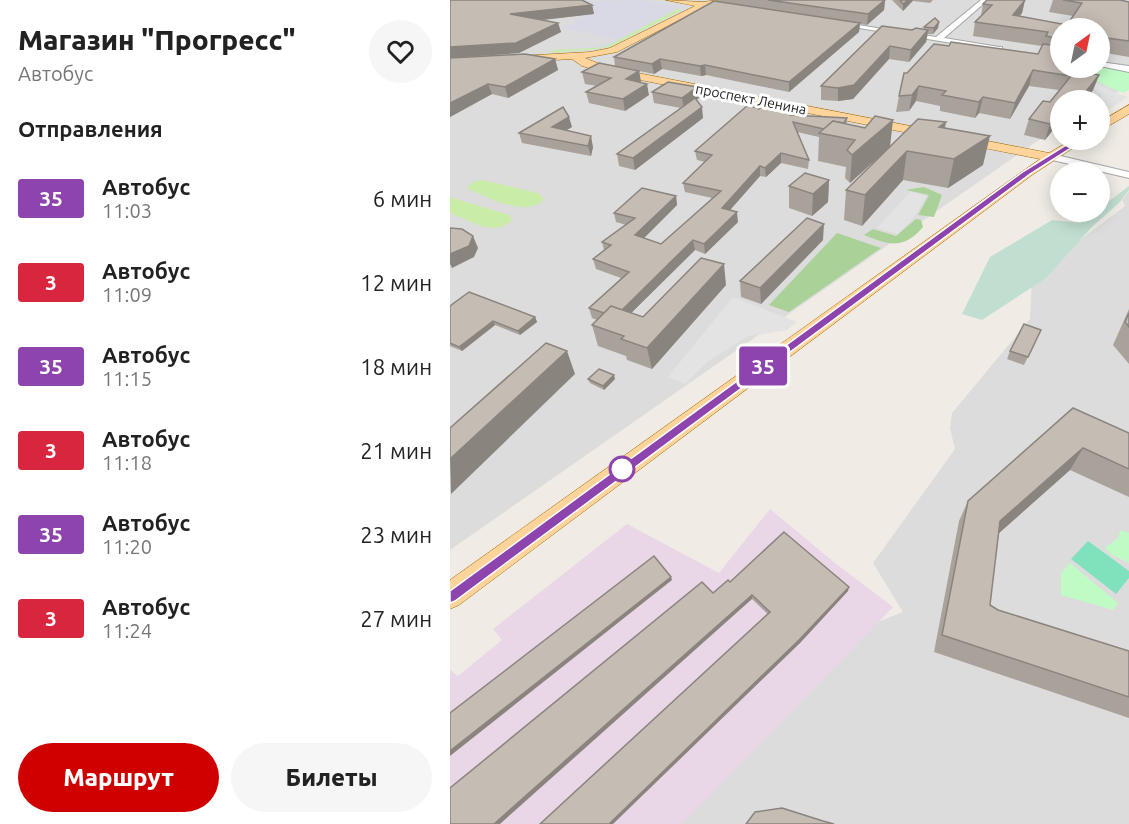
<!DOCTYPE html>
<html lang="ru">
<meta charset="utf-8">
<style>
:root{--surface:#fff;--page:#f6f6f6;--text:#222;--muted:#767676;--accent:#ce0000}
body{margin:0;font-family:Ubuntu,sans-serif;background:var(--page);color:var(--text);height:100vh;display:flex;flex-direction:column;font-size:22px;white-space:nowrap}
*{box-sizing:border-box;margin:0}
p{font-size:20px;color:var(--muted)}
.icon{flex:none;width:33px;height:33px;fill:none;stroke:currentColor;stroke-width:2;stroke-linecap:round;stroke-linejoin:round}
.map{position:relative;flex:1;overflow:hidden}
.sheet{display:flex;flex-direction:column;background:var(--surface);width:450px}
.sheet>*{flex:none}
.badge{padding:0 12px;border-radius:4px;font-size:21px;line-height:39px}
.needle{width:39px;rotate:33deg}
.buttons{position:absolute;left:600px;top:18px;display:grid;gap:12px}
.buttons a{display:grid;place-items:center;width:60px;height:60px;border-radius:50%;background:var(--surface);box-shadow:0 3px 15px #0003;font-size:30px}
.map>.badge{position:absolute;translate:-50% -50%;box-shadow:0 0 0 3px #fff}
h2{padding:0 18px;font-size:22px;line-height:54px}
.round{display:grid;place-items:center;flex:none;width:63px;height:63px;border-radius:32px;background:var(--page)}
.headline{display:flex;align-items:center;justify-content:space-between;height:102px;padding:0 18px}
h1{font-size:28px;font-weight:800;line-height:45px}
.cta{display:flex;gap:12px;margin-top:auto;padding:12px 18px}
.cta a{flex:1;height:69px;border-radius:36px;background:var(--accent);color:#fff;font-size:24px;font-weight:800;line-height:69px;text-align:center}
.cta a+a{background:var(--page);color:var(--text)}
ul{padding:0;list-style:none}
li{display:flex;align-items:center;gap:18px;height:84px;padding:0 18px}
li div{flex:1}
li b{display:block;font-size:22px}
li em{font-style:normal}
li .badge{min-width:66px;font-weight:700;text-align:center}
main{display:flex;flex:1;min-height:0}
.map>svg:first-child{display:block}
</style>
<main>
<section class="sheet">
<div class="headline"><div><h1>Магазин &quot;Прогресс&quot;</h1><p>Автобус</p></div><a class="round"><svg class="icon" aria-label="heart" viewBox="0 0 24 24"><path d="M12 20l-8-8c-3-5 5-10 8-4 3-6 11-1 8 4z"/></svg></a></div>
<h2>Отправления</h2>
<ul>
<li><span class="badge" style="background:#8e44ad;color:#fff">35</span><div><b>Автобус</b><p>11:03</p></div><em>6 мин</em></li>
<li><span class="badge" style="background:#d7263d;color:#fff">3</span><div><b>Автобус</b><p>11:09</p></div><em>12 мин</em></li>
<li><span class="badge" style="background:#8e44ad;color:#fff">35</span><div><b>Автобус</b><p>11:15</p></div><em>18 мин</em></li>
<li><span class="badge" style="background:#d7263d;color:#fff">3</span><div><b>Автобус</b><p>11:18</p></div><em>21 мин</em></li>
<li><span class="badge" style="background:#8e44ad;color:#fff">35</span><div><b>Автобус</b><p>11:20</p></div><em>23 мин</em></li>
<li><span class="badge" style="background:#d7263d;color:#fff">3</span><div><b>Автобус</b><p>11:24</p></div><em>27 мин</em></li>
</ul>
<div class="cta"><a>Маршрут</a><a>Билеты</a></div>
</section>
<div class="map">
<svg width="679" height="824" viewBox="0 0 679 824">
<rect width="100%" height="100%" fill="#f0ece5"/>
<!-- residential -->
<g fill="#dddcdc" fill-rule="evenodd">
<path d="M 0,0 L 679,0 L 679,85 L 650,103 L 650,100 L 610,100 L 610,127 L 583,144 L 0,550 ZM 610,28 L 650,28 L 650,68 L 610,68 Z"/>
<polygon points="679,191 679,824 136,824 190,715 453,612 423,563 505,449 500,428 502,413 580,319 582,276 675,206 672,200"/>
</g>
<!-- industrial -->
<polygon fill="#e9d6e6" points="320,509 385,563 443,607 232,824 0,824 0,670 8,676 52,640 43,629 177,524 269,573"/>
<!-- grass -->
<g fill="#caeca9">
<polygon points="227,9 232,10 158,48 99,53 104,50 155,47"/>
<path d="M 32,180 L 88,193 L 94,199 C 78,219 36,197 17,188 L 23,182 Z"/>
<path d="M 0,197 L 59,215 L 62,220 C 46,238 18,220 0,213 Z"/>
</g>
<!-- forest -->
<g fill="#a9d198">
<polygon points="474,187 492,195 484,217 468,215 479,195 456,190"/>
<path d="M 466,219 L 471,220 L 473,227 C 453,250 439,245 414,235 L 423,229 L 446,236 Z"/>
<polygon points="387,233 431,248 339,312 319,305"/>
</g>
<!-- wetland -->
<polygon fill="#c1dfd1" points="679,186 679,190 669,203 643,226 596,278 532,320 512,314 540,257 602,220 631,223 645,212 650,212 650,208"/>
<!-- park -->
<g fill="#c0fbc5">
<path d="M 650,67 L 679,72 L 679,90 L 673,93 C 660,87 641,82 635,68 Z"/>
<polygon points="671,530 679,533 679,563 662,555 655,548 668,538"/>
<polygon points="620,563 668,603 663,610 611,595 611,573"/>
</g>
<!-- pitch -->
<polygon fill="#80e2bc" points="638,541 679,571 679,578 666,594 621,559"/>
<!-- parking -->
<g fill="#e3e3e3">
<polygon points="643,81 665,93 678,97 659,109 650,107 652,94 642,88"/>
<polygon points="460,192 477,196 464,217 448,234 427,228"/>
<polygon points="283,297 347,322 337,330 299,336 257,362 235,384 218,377"/>
</g>
<!-- plaza -->
<polygon fill="#d9d9e6" points="193,0 227,6 231,5 235,8 227,9 155,47 104,50 154,45 166,39 109,27 124,24 124,21 137,15 136,1"/>
<g fill="none" stroke-linecap="round" stroke-linejoin="round">
<defs>
<g id="minor">
<polygon points="531,0 538,0 494,38 549,47 552,47 552,51 384,24 388,22 486,37"/>
<polygon points="650,62 679,66 679,72 650,66"/>
<polygon points="602,154 679,172 679,178 598,159 597,157"/>
</g>
<g id="major">
<polygon points="216,0 253,2 268,0 167,52 135,58 157,67 599,153 621,140 635,140 582,175 9,605 0,609 0,580 590,159 155,73 132,66 122,59 69,62 64,59 69,56 140,52 160,48 245,6"/>
<polygon points="679,105 679,114 650,131 650,122"/>
</g>
</defs>
<!-- minor casing -->
<use href="#minor" stroke="#a6a6a6" stroke-width="2"/>
<!-- major casing -->
<use href="#major" stroke="#9a6700" stroke-width="1"/>
<!-- minor -->
<use href="#minor" fill="#fff" fill-rule="evenodd"/>
<!-- major -->
<use href="#major" fill="#ffd49b" fill-rule="evenodd"/>
</g>
<!-- wall -->
<g fill="#a9a29b">
<polygon points="0,0 132,0 142,5 144,14 94,20 108,23 111,32 69,53 2,58 75,54 105,59 108,70 58,98 42,94 0,117"/>
<polygon points="268,0 435,0 434,10 417,25 410,24 409,32 339,92 256,75 251,76 212,69 204,74 165,66 164,57 269,2"/>
<polygon points="442,0 483,0 480,3 463,1 453,11"/>
<polygon points="575,0 572,13 570,16 617,25 623,16 599,12 603,0 673,0 679,2 679,57 650,52 650,28 610,28 610,68 649,75 643,90 636,100 610,100 610,121 595,140 574,135 579,119 600,102 609,90 579,86 560,119 529,113 525,118 490,111 490,106 466,101 459,111 446,112 449,96 457,73 499,46 588,54 592,46 523,36 525,22 531,16 533,4"/>
<polygon points="489,22 488,28 483,34 478,34 476,42 459,62 439,59 403,99 388,101 371,100 371,86 462,30 474,29 474,27"/>
<polygon points="189,71 191,82 199,95 175,111 139,103 136,92 147,86 135,84 132,72"/>
<polygon points="202,92 249,98 246,100 253,118 185,170 169,166 167,154 231,108 204,103"/>
<polygon points="309,109 340,115 397,118 397,124 440,147 495,128 533,165 498,188 453,180 412,226 394,220 396,190 438,148 400,183 395,178 396,167 368,161 369,137 347,132 359,160 358,169 331,163 316,177 310,176 280,210 288,222 255,254 245,250 181,313 193,317 276,285 202,369 177,360 176,356 148,346 142,325 147,320 142,318 139,308 171,278 146,269 143,259 154,250 152,242 176,225 166,222 164,213 226,196 227,205 194,238 211,244 262,198 235,192 233,183 255,162 247,160 245,151"/>
<polygon points="122,127 116,130 143,147 141,156 72,143 69,133"/>
<polygon points="379,180 378,202 362,216 339,208 339,186"/>
<polygon points="373,240 311,304 291,297 290,281"/>
<polygon points="0,306 85,317 87,322 70,335 45,325 12,351 0,346"/>
<polygon points="679,309 679,364 663,345"/>
<polygon points="591,330 574,365 557,359 560,351"/>
<polygon points="138,379 165,379 154,390 140,383"/>
<polygon points="623,408 679,433 679,497 620,470 549,533 540,605 548,610 679,651 679,718 484,652 509,521 518,501"/>
<polygon points="280,582 398,591 349,644 302,599 263,593"/>
</g>
<!-- shaded-wall -->
<g fill="#8a847e">
<polygon points="435,0 434,10 417,25 418,14"/>
<polygon points="458,0 463,0 453,11 453,4"/>
<polygon points="575,0 572,13 561,27 563,15"/>
<polygon points="142,5 144,14 63,23 60,14"/>
<polygon points="489,22 488,28 483,34 484,28"/>
<polygon points="108,23 111,32 69,53 0,58 0,47"/>
<polygon points="410,23 409,32 339,92 339,82"/>
<polygon points="478,30 476,42 459,62 461,50"/>
<polygon points="440,46 439,59 403,99 388,101 388,88"/>
<polygon points="105,59 108,70 58,98 55,87"/>
<polygon points="210,59 212,69 204,74 202,64"/>
<polygon points="255,65 256,75 251,76 250,66"/>
<polygon points="583,70 579,86 560,119 565,103"/>
<polygon points="189,71 191,82 176,79"/>
<polygon points="649,75 643,90 636,100 632,100 634,94"/>
<polygon points="38,84 42,94 0,117 0,103"/>
<polygon points="197,84 199,95 175,111 173,99"/>
<polygon points="469,86 466,101 459,111 462,95"/>
<polygon points="247,87 249,98 234,109 232,98"/>
<polygon points="533,97 529,113 525,118 529,102"/>
<polygon points="252,107 253,118 185,170 183,158"/>
<polygon points="610,111 610,121 595,140 600,124"/>
<polygon points="119,117 122,127 105,137 102,127"/>
<polygon points="443,120 440,147 400,183 402,155"/>
<polygon points="496,122 491,151 489,127"/>
<polygon points="141,136 143,147 141,156 138,146"/>
<polygon points="540,136 533,165 498,188 504,159"/>
<polygon points="457,151 453,180 412,226 415,195"/>
<polygon points="331,153 331,163 316,177 315,168"/>
<polygon points="310,166 310,176 273,218 272,208"/>
<polygon points="379,180 378,202 362,216 363,194"/>
<polygon points="226,196 227,205 187,245 185,235"/>
<polygon points="287,212 288,222 255,254 254,244"/>
<polygon points="374,224 373,240 311,304 310,288"/>
<polygon points="23,236 28,248 24,257 2,268 0,264 0,254"/>
<polygon points="243,240 245,250 167,327 164,317"/>
<polygon points="274,264 276,285 202,369 197,348"/>
<polygon points="85,317 87,322 70,335 68,331"/>
<polygon points="43,321 45,325 12,351 9,347"/>
<polygon points="117,351 125,374 1,494 0,459"/>
<polygon points="164,375 165,379 154,390 153,386"/>
<polygon points="633,448 620,470 540,541 550,521"/>
<polygon points="221,577 222,580 0,756 0,751"/>
<polygon points="399,587 398,591 349,644 163,824 159,824"/>
<polygon points="302,595 302,599 50,824 44,824"/>
</g>
<!-- building -->
<g fill="#c5bcb4" stroke="#8a847e" stroke-width="1.5">
<polygon points="0,0 132,0 142,5 60,14 108,23 66,43 0,47"/>
<polygon points="318,0 435,0 418,14"/>
<polygon points="450,0 458,0 453,4"/>
<polygon points="537,0 575,0 563,15 617,25 632,3 613,0 670,0 679,2 679,41 650,37 650,28 610,28 610,39 596,36 598,32 525,22 542,5 533,4"/>
<polygon points="264,1 410,23 339,82 255,65 250,66 210,59 202,64 164,57"/>
<polygon points="485,18 489,22 484,28 474,27"/>
<polygon points="432,26 462,30 466,28 478,30 461,50 440,46 404,85 388,88 371,86"/>
<polygon points="501,42 588,54 593,44 610,46 610,68 631,68 630,71 649,75 634,94 629,93 624,100 610,100 610,111 600,124 579,119 593,101 600,102 621,76 583,70 565,103 533,97 529,102 492,95 496,91 469,86 462,95 449,96 454,73 457,73 484,44 499,46"/>
<polygon points="75,54 105,59 55,87 38,84 0,103 0,58"/>
<polygon points="149,63 189,71 176,79 197,84 173,99 136,92 161,78 132,72"/>
<polygon points="218,82 247,87 232,98 202,92"/>
<polygon points="245,98 252,107 183,158 167,154"/>
<polygon points="298,105 309,109 313,106 338,111 340,115 397,118 394,123 383,121 374,129 343,122 359,160 331,153 315,168 310,166 272,208 287,212 254,244 243,240 172,310 161,306 154,313 139,308 179,272 143,259 161,245 152,242 185,218 164,213 192,188 226,196 185,235 211,244 271,191 233,183 262,155 245,151"/>
<polygon points="113,107 119,117 102,127 141,136 138,146 69,133"/>
<polygon points="425,116 443,120 402,155 397,150 405,140 369,133 383,121 415,128"/>
<polygon points="468,119 496,122 489,127 540,136 504,159 457,151 415,195 396,190"/>
<polygon points="355,173 379,180 363,194 339,186"/>
<polygon points="357,218 374,224 310,288 290,281"/>
<polygon points="0,228 12,229 23,236 19,246 0,254"/>
<polygon points="251,258 274,264 197,348 171,339 174,336 142,325 161,306 193,317"/>
<polygon points="19,292 85,317 68,331 43,321 9,347 0,343 0,306"/>
<polygon points="679,313 679,327 675,322"/>
<polygon points="574,324 591,330 578,357 560,351"/>
<polygon points="96,343 117,351 0,459 0,428"/>
<polygon points="149,369 164,375 153,386 138,379"/>
<polygon points="623,408 679,433 679,469 633,448 550,521 540,605 548,610 679,651 679,697 492,635 518,501"/>
<polygon points="334,532 399,587 349,640 159,824 90,824 320,612 302,595 44,824 0,824 0,788 252,582 263,593 278,580 280,582"/>
<polygon points="204,556 221,577 0,751 0,713"/>
<polygon points="332,808 373,821 384,824 296,824 305,812"/>
</g>
<!-- line -->
<polygon fill="#8e44ad" stroke="#fff" stroke-width="1.5" points="629,137 632,141 580,174 5,601 0,603 0,591 574,171"/>
<!-- markers -->
<circle fill="#fff" stroke="#8e44ad" stroke-width="3" cx="172" cy="469" r="12"/>
<g text-anchor="middle" dominant-baseline="central" stroke-width="6" stroke-linejoin="round" paint-order="stroke">
<!-- far-street labels -->
<g font-size="14" fill="#1f1f1f" stroke="#fff">
<text transform="translate(301 99) rotate(11)">проспект Ленина</text>
</g>
</g>
</svg>
<div class="buttons">
<a><svg class="needle" viewBox="-14 -14 28 28"><path d="M0-13l5 13h-10z" fill="#e53935"/><path d="M0 13l5-13h-10z" fill="#767676"/></svg></a>
<a>+</a>
<a>−</a>
</div>
<b class="badge" style="left:313px;top:366px;background:#8e44ad;color:#fff">35</b>
</div>
</main>
